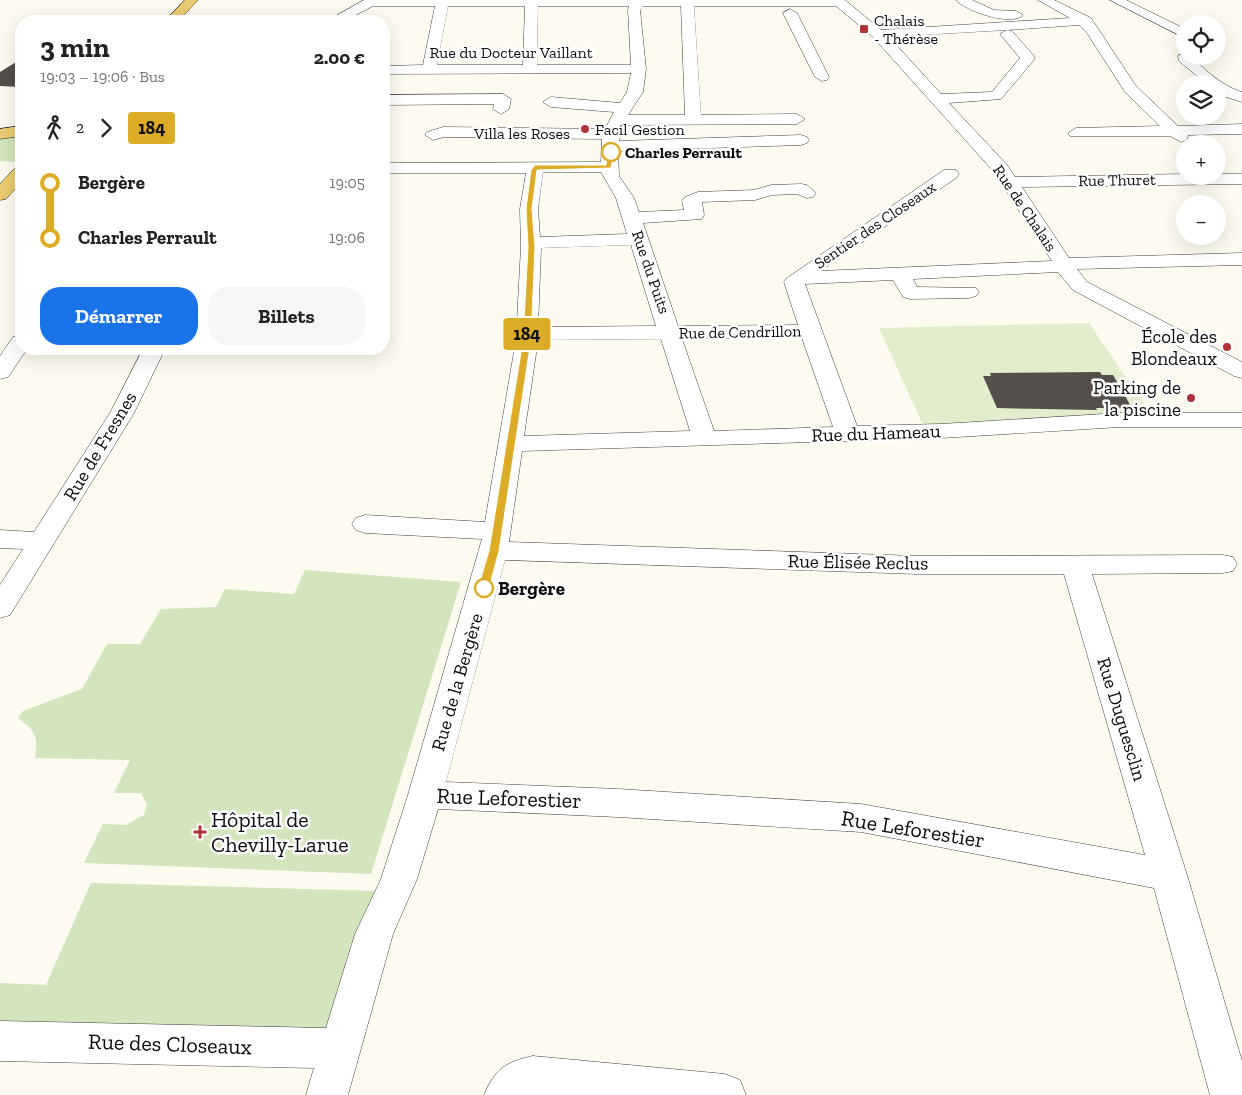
<!DOCTYPE html>
<html lang="fr">
<meta charset="utf-8">
<style>
:root{--surface:#fff;--page:#f6f6f6;--text:#222;--muted:#767676;--accent:#1a73e8}
body{margin:0;font-family:"Zilla Slab",serif;background:var(--page);color:var(--text);height:100vh;display:flex;flex-direction:column;font-size:19px;white-space:nowrap}
*{box-sizing:border-box;margin:0}
p{font-size:16px;color:var(--muted)}
.icon{flex:none;width:28px;height:28px;fill:none;stroke:currentColor;stroke-width:2;stroke-linecap:round;stroke-linejoin:round}
.map{position:relative;flex:1;overflow:hidden}
.drawer{position:absolute;left:15px;top:15px;width:375px;height:340px;display:flex;flex-direction:column;background:var(--surface);border-radius:20px;box-shadow:0 5px 20px #0002}
.drawer>*{flex:none}
.badge{padding:0 10px;border-radius:4px;font-size:18px;line-height:32px}
.buttons{position:absolute;left:1176px;top:15px;display:grid;gap:10px}
.buttons a{display:grid;place-items:center;width:50px;height:50px;border-radius:50%;background:var(--surface);box-shadow:0 5px 20px #0002;font-size:25px}
.map>.badge{position:absolute;translate:-50% -50%;box-shadow:0 0 0 2px #fff}
.legs{display:flex;align-items:center;gap:8px;height:55px;padding:0 25px;font-size:16px}
.legs p{margin-inline-start:auto}
.summary{display:flex;align-items:center;justify-content:space-between;height:85px;padding:0 25px}
h1{font-size:28px;font-weight:700;line-height:38px}
.button{display:flex;gap:10px;margin-top:auto;padding:10px 25px}
.button a{flex:1;height:58px;border-radius:20px;background:var(--accent);color:#fff;font-size:20px;font-weight:700;line-height:58px;text-align:center}
.button a+a{background:var(--page);color:var(--text)}
ul{padding:0 25px;list-style:none}
li{display:flex;align-items:center;gap:18px;height:55px;font-size:19px}
li i{display:grid;place-items:center;width:8px;height:100%;margin:0 6px;background:currentColor}
li i::after{content:'';width:12px;height:12px;margin:-6px;border:4px solid;border-radius:50%;background:var(--surface)}
li p{margin-inline-start:auto}
li:first-child i{background:linear-gradient(#0000 50%,currentColor 0)}
li:last-child i{background:linear-gradient(currentColor 50%,#0000 0)}
.map>svg:first-child{display:block}
</style>
<div class="map">
<svg width="1242" height="1095" viewBox="0 0 1242 1095">
<rect width="100%" height="100%" fill="#fdfaef"/>
<!-- green -->
<g fill="#d2e5bc">
<polygon points="0,137 21,137 20,162 0,161"/>
<path d="M 305,570 L 461,582 L 371,874 L 84,863 L 103,824 L 126,825 L 144,815 L 147,805 L 141,793 L 114,793 L 130,760 L 35,758 C 38,736 36,731 18,718 L 23,711 L 82,689 L 107,644 L 140,644 L 161,609 L 216,607 L 225,589 L 294,594 Z"/>
<polygon points="91,883 378,891 332,1028 0,1032 0,983 46,985"/>
</g>
<!-- pitch -->
<polygon fill="#e2edcd" points="1089,323 1150,413 923,425 879,328"/>
<!-- building -->
<g fill="#554f4b">
<polygon points="21,59 21,87 0,86 0,72"/>
<polygon points="1100,372 1102,375 1113,375 1132,408 1096,408 1097,410 997,408 983,376 991,376 990,373"/>
</g>
<g fill="none" stroke-linecap="round" stroke-linejoin="round">
<defs>
<g id="minor">
<path d="M 364,0 L 845,0 L 881,30 L 1070,18 L 1038,0 L 1054,0 L 1091,18 L 1136,86 L 1178,126 L 1242,124 L 1242,134 L 1188,135 L 1187,140 L 1181,142 L 1170,136 L 1070,136 L 1068,133 L 1076,128 L 1160,126 L 1125,92 L 1087,33 L 1079,25 L 1007,30 L 1012,31 L 1033,55 L 1035,58 L 1033,61 L 1001,99 L 949,103 L 1007,165 L 1015,177 L 1185,174 L 1185,176 L 1218,176 L 1218,174 L 1242,174 L 1242,184 L 1022,187 L 1069,258 L 1242,253 L 1242,265 L 1077,269 L 1087,282 L 1242,362 L 1242,378 L 1234,376 L 1073,290 L 1058,272 L 913,279 L 917,287 L 976,288 L 979,292 L 976,296 L 969,298 L 910,299 L 903,297 L 893,280 L 805,284 L 857,426 L 941,424 L 1120,413 L 1242,413 L 1242,427 L 1120,427 L 941,438 L 522,451 L 509,542 L 917,556 L 1223,555 L 1233,557 L 1237,564 L 1233,571 L 1223,573 L 1092,574 L 1187,875 L 1242,1061 L 1242,1095 L 1210,1095 L 1154,888 L 861,832 L 618,817 L 438,809 L 417,879 L 393,934 L 348,1095 L 306,1095 L 314,1068 L 0,1061 L 0,1021 L 326,1028 L 355,934 L 381,879 L 408,795 L 482,539 L 365,533 L 356,530 L 352,524 L 356,518 L 365,515 L 485,522 L 516,340 L 521,247 L 520,209 L 526,173 L 384,173 L 384,163 L 601,162 L 602,139 L 444,137 L 433,140 L 425,135 L 427,132 L 443,127 L 605,129 L 614,112 L 551,107 L 543,102 L 551,97 L 620,103 L 627,92 L 631,73 L 384,74 L 384,66 L 423,65 L 435,6 L 373,6 L 344,21 L 327,21 ZM 448,6 L 525,6 L 523,65 L 437,65 ZM 538,6 L 629,6 L 628,10 L 631,65 L 537,65 ZM 643,6 L 681,6 L 685,115 L 628,115 L 643,92 L 646,69 L 640,10 ZM 694,6 L 836,6 L 873,37 L 994,172 L 1052,261 L 820,271 L 956,178 L 959,174 L 956,170 L 944,170 L 787,278 L 784,282 L 798,325 L 678,326 L 643,223 L 702,219 L 704,215 L 702,202 L 755,200 L 772,195 L 797,194 L 807,198 L 813,197 L 816,193 L 807,185 L 801,184 L 771,185 L 754,190 L 698,192 L 685,197 L 682,201 L 684,210 L 639,212 L 634,198 L 619,176 L 618,151 L 801,145 L 807,143 L 809,140 L 807,137 L 801,135 L 619,141 L 623,125 L 797,124 L 805,119 L 797,114 L 701,115 ZM 1007,30 L 1000,34 L 1020,58 L 992,92 L 941,94 L 889,37 ZM 543,172 L 601,172 L 616,198 L 627,234 L 540,237 L 538,209 ZM 631,245 L 656,326 L 538,327 L 541,248 ZM 802,338 L 833,427 L 714,431 L 682,339 ZM 661,339 L 690,431 L 524,436 L 538,340 ZM 505,560 L 917,574 L 1064,574 L 1145,855 L 861,804 L 618,789 L 446,782 Z"/>
<path d="M 956,0 L 972,0 L 994,10 L 1016,11 L 1023,15 C 1012,27 965,11 956,0 Z"/>
<polygon points="1110,0 1126,0 1185,29 1185,38"/>
<polygon points="790,9 797,13 829,77 827,80 822,81 815,77 783,13"/>
<path d="M 1185,52 L 1185,56 L 1192,56 C 1202,69 1226,88 1242,92 L 1242,102 L 1223,96 L 1218,92 L 1218,84 L 1207,84 L 1179,61 L 1178,56 Z"/>
<polygon points="503,94 511,99 509,109 501,114 493,109 494,104 384,105 384,95"/>
<polygon points="21,335 21,349 27,349 8,377 0,379 0,356 13,337"/>
<polygon points="143,349 165,349 134,413 10,615 0,618 0,585 23,549 0,548 0,530 34,532 110,413"/>
<path d="M 533,1056 L 725,1074 L 740,1080 L 746,1095 L 484,1095 C 495,1069 505,1062 533,1056 Z"/>
</g>
<g id="major">
<polygon points="185,0 198,0 178,21 165,21"/>
<polygon points="21,126 21,136 0,139 0,129"/>
<polygon points="21,167 21,182 6,199 0,200 0,184 15,168"/>
</g>
</defs>
<!-- minor casing -->
<use href="#minor" stroke="#404040" stroke-width="1"/>
<!-- major casing -->
<use href="#major" stroke="#1e1e1e" stroke-width="1"/>
<!-- minor -->
<use href="#minor" fill="#fff" fill-rule="evenodd"/>
<!-- major -->
<use href="#major" fill="#ebcb72" fill-rule="evenodd"/>
</g>
<!-- line-1 -->
<polygon fill="#dcac27" stroke="#fff" points="609,150 614,152 611,168 537,170 532,209 535,247 531,340 499,551 489,588 487,590 480,590 478,588 489,551 523,340 528,247 526,209 531,170 535,165 606,165"/>
<!-- markers -->
<g fill="#af333b" stroke="#fff" stroke-width="2">
<rect x="859" y="24" width="10" height="10" rx="2.5"/>
<circle cx="585" cy="129" r="5"/>
<circle cx="1227" cy="347" r="5"/>
<circle cx="1191" cy="398" r="5"/>
<path d="M197.5 824.5h5v5h5v5h-5v5h-5v-5h-5v-5h5z"/>
</g>
<g fill="#fff" stroke="#dcac27" stroke-width="2.5">
<circle cx="611" cy="152" r="9"/>
<circle cx="484" cy="588" r="9"/>
</g>
<g text-anchor="middle" dominant-baseline="central" stroke-width="5" stroke-linejoin="round" paint-order="stroke">
<!-- far-poi labels -->
<g font-size="16" fill="#0d0d0d" stroke="#fff" text-anchor="start">
<text x="874" y="20">Chalais<tspan x="874" dy="18">- Thérèse</tspan></text>
<text x="595" y="129">Facil Gestion</text>
</g>
<!-- far-street labels -->
<g font-size="16" fill="#0d0d0d" stroke="#fff">
<text x="511" y="52">Rue du Docteur Vaillant</text>
<text x="522" y="133">Villa les Roses</text>
<text transform="translate(1117 180) rotate(-1)">Rue Thuret</text>
<text transform="translate(1025 208) rotate(56)">Rue de Chalais</text>
<text transform="translate(875 225) rotate(-34)">Sentier des Closeaux</text>
<text transform="translate(651 272) rotate(71)">Rue du Puits</text>
<text transform="translate(740 332) rotate(-1)">Rue de Cendrillon</text>
</g>
<!-- far-stop labels -->
<g font-size="16" font-weight="bold" fill="#0d0d0d" stroke="#fff" text-anchor="start">
<text x="625" y="152">Charles Perrault</text>
</g>
<!-- poi labels -->
<g font-size="19" fill="#0d0d0d" stroke="#fff" text-anchor="end">
<text x="1217" y="336">École des<tspan x="1217" dy="22">Blondeaux</tspan></text>
<text x="1181" y="387">Parking de<tspan x="1181" dy="22">la piscine</tspan></text>
</g>
<!-- street labels -->
<g font-size="19" fill="#0d0d0d" stroke="#fff">
<text transform="translate(876 433) rotate(-2)">Rue du Hameau</text>
<text transform="translate(100 446) rotate(-59)">Rue de Fresnes</text>
<text transform="translate(858 562) rotate(1)">Rue Élisée Reclus</text>
<text transform="translate(457 682) rotate(-74)">Rue de la Bergère</text>
<text transform="translate(1122 719) rotate(73)">Rue Duguesclin</text>
</g>
<!-- stop labels -->
<g font-size="19" font-weight="bold" fill="#0d0d0d" stroke="#fff" text-anchor="start">
<text x="498" y="588">Bergère</text>
</g>
<!-- near-street labels -->
<g font-size="22" fill="#0d0d0d" stroke="#fff">
<text transform="translate(509 798) rotate(2)">Rue Leforestier</text>
<text transform="translate(913 829) rotate(9)">Rue Leforestier</text>
<text transform="translate(170 1044) rotate(2)">Rue des Closeaux</text>
</g>
<!-- near-poi labels -->
<g font-size="22" fill="#0d0d0d" stroke="#fff" text-anchor="start">
<text x="211" y="819">Hôpital de<tspan x="211" dy="25">Chevilly-Larue</tspan></text>
</g>
</g>
</svg>
<div class="buttons">
<a><svg class="icon" aria-label="locate" viewBox="0 0 24 24"><circle cx="12" cy="12" r="6"/><path d="M12 2v4M12 18v4M2 12h4M18 12h4"/></svg></a>
<a><svg class="icon" aria-label="layers" viewBox="0 0 24 24"><path d="M12 4l9 5-9 5-9-5zM3 14l9 5 9-5"/></svg></a>
<a>+</a>
<a>−</a>
</div>
<b class="badge" style="left:527px;top:334px;background:#dcac27;color:#111">184</b>
<section class="drawer">
<div class="summary"><div><h1>3 min</h1><p>19:03 – 19:06 · Bus</p></div><b>2.00 €</b></div>
<div class="legs"><svg class="icon" aria-label="walk" viewBox="0 0 24 24"><circle cx="13" cy="4" r="2"/><path d="M13 8l-2 6 4 7M11 14l-3 7M7 12l3-4h3l4 4"/></svg>2<svg class="icon" aria-label="forward" viewBox="0 0 24 24"><path d="M9 5l7 7-7 7"/></svg><b class="badge" style="background:#dcac27;color:#111">184</b></div>
<ul>
<li><i style="color:#dcac27"></i><b>Bergère</b><p>19:05</p></li>
<li><i style="color:#dcac27"></i><b>Charles Perrault</b><p>19:06</p></li>
</ul>
<div class="button"><a>Démarrer</a><a>Billets</a></div>
</section>
</div>
